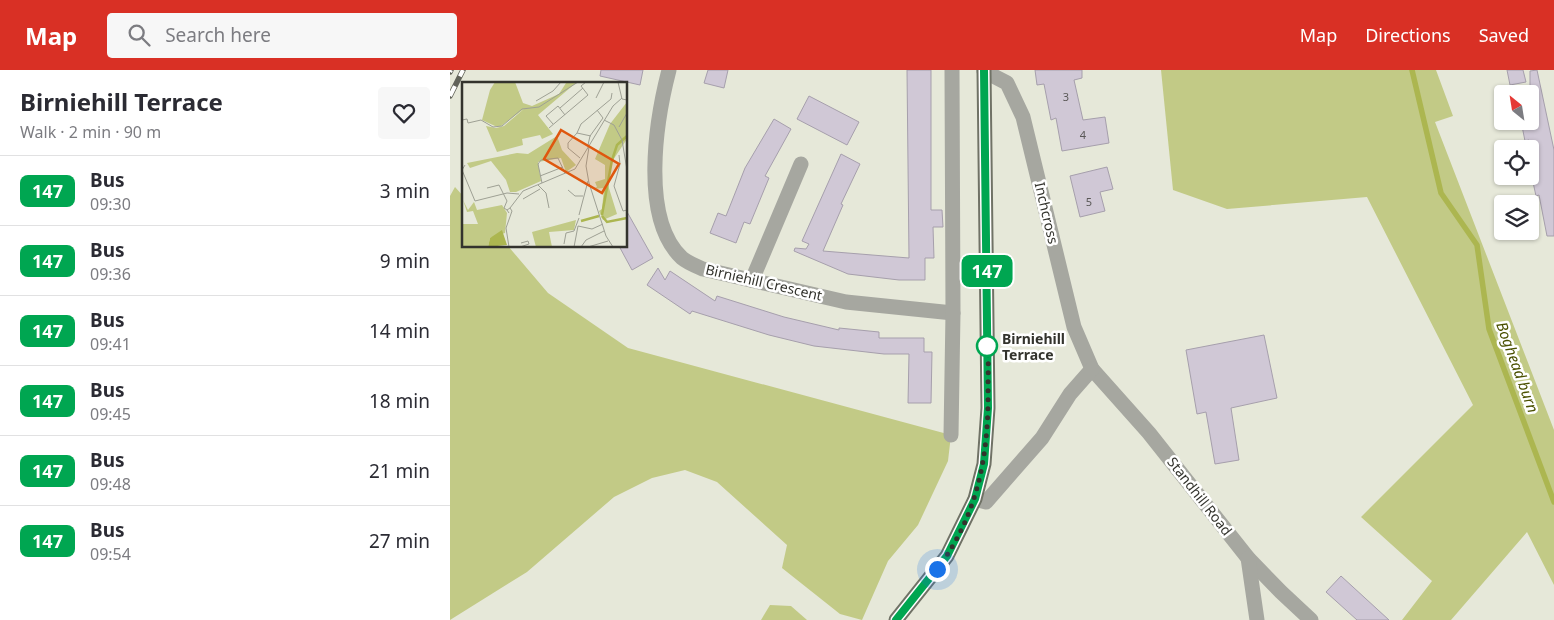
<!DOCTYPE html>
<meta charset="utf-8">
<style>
:root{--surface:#fff;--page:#f7f7f7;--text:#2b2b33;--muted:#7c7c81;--line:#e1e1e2;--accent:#d93025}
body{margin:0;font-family:"Noto Sans",sans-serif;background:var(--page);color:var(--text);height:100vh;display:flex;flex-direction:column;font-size:19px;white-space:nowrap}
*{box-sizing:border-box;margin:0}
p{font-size:16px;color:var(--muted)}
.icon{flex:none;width:28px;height:28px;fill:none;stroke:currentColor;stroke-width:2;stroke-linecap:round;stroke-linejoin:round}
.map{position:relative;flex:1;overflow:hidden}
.details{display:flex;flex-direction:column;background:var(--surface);width:450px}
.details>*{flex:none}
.badge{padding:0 10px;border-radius:8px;font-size:18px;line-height:32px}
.needle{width:32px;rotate:330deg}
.buttons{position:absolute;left:1044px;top:15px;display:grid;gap:10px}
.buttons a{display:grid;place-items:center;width:45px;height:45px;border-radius:5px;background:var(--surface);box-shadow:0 1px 4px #0004;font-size:25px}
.you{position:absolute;width:25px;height:25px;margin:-12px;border:4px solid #fff;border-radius:50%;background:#1a73e8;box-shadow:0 0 0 8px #1a73e833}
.map>.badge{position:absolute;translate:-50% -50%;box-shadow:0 0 0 2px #fff}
.round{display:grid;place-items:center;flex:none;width:52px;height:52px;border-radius:5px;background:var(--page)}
.overview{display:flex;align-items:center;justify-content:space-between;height:85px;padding:0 20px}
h1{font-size:24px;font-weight:700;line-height:38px}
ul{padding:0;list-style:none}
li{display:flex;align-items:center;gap:15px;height:70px;padding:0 20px;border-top:1px solid var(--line)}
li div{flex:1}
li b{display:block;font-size:19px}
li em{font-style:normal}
li .badge{min-width:55px;font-weight:700;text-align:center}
header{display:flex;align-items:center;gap:30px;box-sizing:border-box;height:70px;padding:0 25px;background:var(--accent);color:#fff}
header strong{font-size:24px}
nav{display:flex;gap:28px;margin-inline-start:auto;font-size:18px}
.search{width:350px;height:45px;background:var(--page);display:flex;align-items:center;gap:12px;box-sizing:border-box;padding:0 18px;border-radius:5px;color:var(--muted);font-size:19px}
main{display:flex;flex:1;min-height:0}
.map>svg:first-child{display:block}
</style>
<header>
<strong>Map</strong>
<div class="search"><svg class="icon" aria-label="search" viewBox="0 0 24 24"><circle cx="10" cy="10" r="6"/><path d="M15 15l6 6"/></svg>Search here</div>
<nav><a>Map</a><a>Directions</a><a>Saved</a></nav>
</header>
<main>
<section class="details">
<div class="overview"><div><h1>Birniehill Terrace</h1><p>Walk · 2 min · 90 m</p></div><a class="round"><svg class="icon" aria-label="heart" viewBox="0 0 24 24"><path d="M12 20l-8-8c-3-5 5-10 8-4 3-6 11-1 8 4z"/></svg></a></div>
<ul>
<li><span class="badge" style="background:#00a651;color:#fff">147</span><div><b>Bus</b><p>09:30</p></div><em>3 min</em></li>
<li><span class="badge" style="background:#00a651;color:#fff">147</span><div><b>Bus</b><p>09:36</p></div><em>9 min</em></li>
<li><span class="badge" style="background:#00a651;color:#fff">147</span><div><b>Bus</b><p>09:41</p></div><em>14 min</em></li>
<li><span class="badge" style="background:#00a651;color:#fff">147</span><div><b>Bus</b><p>09:45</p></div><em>18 min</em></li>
<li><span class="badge" style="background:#00a651;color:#fff">147</span><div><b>Bus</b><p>09:48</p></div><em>21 min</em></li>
<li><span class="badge" style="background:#00a651;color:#fff">147</span><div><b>Bus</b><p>09:54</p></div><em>27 min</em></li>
</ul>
</section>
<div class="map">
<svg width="1104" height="550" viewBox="0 0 1104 550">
<rect width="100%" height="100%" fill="#e6e8d9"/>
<!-- green -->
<g fill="#c2ca86">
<polygon points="711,0 986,0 1003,46 985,52 1104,360 1104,515 1077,462 1001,550 952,550 982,511 911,447 1023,335 917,127 777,139 723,120"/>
<polygon points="5,117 14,127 14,176 58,176 98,223 178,278 501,365 498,391 468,455 438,491 412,550 390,544 332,498 337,475 267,412 235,400 202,408 164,427 77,502 0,550 0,126"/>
<polygon points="320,535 341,536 357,550 311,550"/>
</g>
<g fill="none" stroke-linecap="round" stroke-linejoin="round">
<!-- stream -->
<polyline stroke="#acb650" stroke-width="5.5" points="962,0 991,123 1027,175 1039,259 1104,432"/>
</g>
<!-- building -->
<g fill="#d0c8d6" stroke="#a69fac">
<polygon points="151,0 193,0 190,15 150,6"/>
<polygon points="258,0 278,0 274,18 254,13"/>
<polygon points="457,0 481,0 481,140 492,140 493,157 483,157 484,188 475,188 475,210 449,210 398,204 344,181 345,178 356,179 359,174 352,171 391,84 410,94 391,134 393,135 373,181 459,188"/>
<polygon points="585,0 632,0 632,8 624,10 633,50 655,47 659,73 612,81 606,48 601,50 594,14 587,15"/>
<polygon points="1057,0 1073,0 1076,12 1060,15"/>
<polygon points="1087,0 1104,80 1104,166 1097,166 1089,125 1086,126 1081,103 1085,102 1079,70 1075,71 1071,51 1080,51 1080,1"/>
<polygon points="359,26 409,52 397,75 347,49"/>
<polygon points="324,49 341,59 315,106 319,108 300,154 294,152 286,173 260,163 268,143 276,146 295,98"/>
<polygon points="657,97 663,119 650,122 655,141 630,147 620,106"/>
<polygon points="176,140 203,188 182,200 169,176 176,176"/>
<polygon points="208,198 215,210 220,201 265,231 267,226 334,247 389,260 389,258 429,262 429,268 474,268 474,282 482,282 481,333 458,333 459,284 434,284 364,276 319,265 242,241 240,244 197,215"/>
<polygon points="814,265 827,328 781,338 789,390 765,394 756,342 747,344 736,280"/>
<polygon points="891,506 939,550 907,550 876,522"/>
</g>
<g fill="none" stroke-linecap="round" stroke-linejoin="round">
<!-- minor -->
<g stroke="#a6a7a0" stroke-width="15">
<path d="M 219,0 C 206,50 190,149 232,188 C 238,193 246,196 253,199 L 396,232 L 503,243"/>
<polyline points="534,1 557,13 573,47 624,257 642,299 699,363 798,488 831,522 861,550"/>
<polyline points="302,210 351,94"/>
<polyline points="501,365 503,243 502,0"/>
<polyline points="525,429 536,432 592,368 620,324 642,299"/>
<polyline points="798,488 807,550"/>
</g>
<!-- major -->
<polyline stroke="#707266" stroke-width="15" points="446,550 497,486 525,429 534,394 538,338 534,0"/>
<defs>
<g id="rail">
<polyline points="0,2 1,0"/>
<polyline points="0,26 13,0"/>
</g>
</defs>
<!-- rail casing -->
<use href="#rail" stroke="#616259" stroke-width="5.5"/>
<!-- rail -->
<use href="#rail" stroke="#fff" stroke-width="4" stroke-dasharray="11" stroke-linecap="butt"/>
</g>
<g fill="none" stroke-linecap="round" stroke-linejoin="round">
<defs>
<polyline id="line" points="446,550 497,486 525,429 534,394 538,338 534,0"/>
</defs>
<!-- line casing -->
<use href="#line" stroke="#fff" stroke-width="11"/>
<!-- line -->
<use href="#line" stroke="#00a651" stroke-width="8"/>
<!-- walk -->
<path stroke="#33332d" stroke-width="5" stroke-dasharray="0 9" d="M 487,499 C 528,446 539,384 538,318 C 538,304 539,290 537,276"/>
</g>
<!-- markers -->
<circle fill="#fff" stroke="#00a651" stroke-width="2.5" cx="537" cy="276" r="10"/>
<g text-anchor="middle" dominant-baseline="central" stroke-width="5" stroke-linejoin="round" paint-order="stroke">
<!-- number labels -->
<g font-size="11" fill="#5a5857">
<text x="616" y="26">3</text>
<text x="633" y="64">4</text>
<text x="639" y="131">5</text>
</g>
<!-- street labels -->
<g font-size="14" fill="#33332d" stroke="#fff">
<text transform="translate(597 143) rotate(77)">Inchcross</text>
<text transform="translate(314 212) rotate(13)">Birniehill Crescent</text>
<text transform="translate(750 426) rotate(52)">Standhill Road</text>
</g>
<!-- stop labels -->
<g font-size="14" font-weight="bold" fill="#33332d" stroke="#fff" text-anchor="start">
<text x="552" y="268">Birniehill<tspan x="552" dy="16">Terrace</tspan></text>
</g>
<!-- water labels -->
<g font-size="15" font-style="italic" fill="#4a5000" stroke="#fff">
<text transform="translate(1068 297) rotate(70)">Boghead burn</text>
</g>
</g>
<!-- overview -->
<g transform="translate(12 12)">
<rect width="165" height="165" fill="#e6e8d9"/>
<path d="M 33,0 L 53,0 L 61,21 L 70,24 L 97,12 L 104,1 L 115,0 L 76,33 L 91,52 L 80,57 L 78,53 L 60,57 L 61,63 L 35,70 L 24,44 L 34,46 L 42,44 L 63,26 L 39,44 L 33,44 L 20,38 L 28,8 ZM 165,20 L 165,57 L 149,81 L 146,103 L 155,132 L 141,138 L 137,129 L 140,127 L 142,106 L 130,107 L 135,105 L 133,100 L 143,97 L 143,83 L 133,77 L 148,42 ZM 95,54 L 100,68 L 114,83 L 104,90 L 99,76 L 76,80 L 79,99 L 54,110 L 48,110 L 44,98 L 29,79 L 8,86 L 5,81 L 55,71 L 66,72 ZM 1,118 L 6,128 L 12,120 L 15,128 L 40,123 L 45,131 L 43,151 L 28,156 L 26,165 L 0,165 L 0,142 L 16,142 L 11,129 L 5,130 ZM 114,138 L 112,148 L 87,150 L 90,165 L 74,165 L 70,150 Z" fill="#c2ca86"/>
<path d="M 40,148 L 45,163 L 26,165 L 28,156 Z" fill="#acb650"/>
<path fill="none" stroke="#acb650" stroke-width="2.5" d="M 140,133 L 150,78 L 155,63 L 165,54M 140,134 L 145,140 L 165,136M 119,139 L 137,134"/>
<path fill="none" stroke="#9ea094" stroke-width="1" d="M 156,0 L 160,17 L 165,18M 134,16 L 142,0M 74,19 L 91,9 L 99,0M 98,26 L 121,6M 0,38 L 5,37 L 6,41 L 19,38 L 31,45 L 40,44 L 60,27 L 77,25 L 116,0M 142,38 L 152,43 L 160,58 L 165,88M 91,42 L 84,34 L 96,24 L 103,33M 157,45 L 165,31M 87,46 L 126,13 L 119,4 L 124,0M 115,51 L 119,42 L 149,17 L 150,11M 126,63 L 128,54 L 141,36 L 135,28M 127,65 L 124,84 L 127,101 L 144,154 L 151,165M 157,73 L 158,82 L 152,104 L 161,129 L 165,128M 118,76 L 106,66 L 106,61 L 115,51 L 129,54M 3,83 L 0,88 L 13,119 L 45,111 L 57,112M 78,94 L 101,85M 80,101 L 76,82 L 79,78 L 96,76 L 103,91M 76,103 L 84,111 L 87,126M 25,106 L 37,103 L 45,119 L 42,126 L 45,128M 106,108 L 113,114 L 121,114M 61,117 L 78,107M 48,126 L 61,109 L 113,87 L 151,24 L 160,16M 47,131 L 45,128 L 48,126 L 50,129 L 44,146 L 47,165M 117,133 L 126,99M 102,162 L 104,151 L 112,149 L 117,136M 58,165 L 67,162 L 66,159 L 59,161M 112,165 L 116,144 L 130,147 L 141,142M 119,165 L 124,158 L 142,149M 126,165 L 146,159"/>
<path fill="#df570e" fill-opacity="0.15" stroke="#df570e" stroke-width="2.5" d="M 99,48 L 157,82 L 140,111 L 82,77 Z"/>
<rect width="165" height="165" fill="none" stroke="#33332d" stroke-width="2.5"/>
</g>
</svg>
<div class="buttons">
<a><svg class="needle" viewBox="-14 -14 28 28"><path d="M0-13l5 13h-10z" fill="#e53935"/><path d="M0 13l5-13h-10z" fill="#7c7c81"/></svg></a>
<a><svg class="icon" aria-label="locate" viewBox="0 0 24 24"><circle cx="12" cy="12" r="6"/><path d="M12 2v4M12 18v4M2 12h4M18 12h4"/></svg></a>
<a><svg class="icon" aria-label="layers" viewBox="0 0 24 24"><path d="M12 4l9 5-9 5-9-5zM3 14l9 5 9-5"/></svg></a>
</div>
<div class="you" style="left:487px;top:499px"></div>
<b class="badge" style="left:537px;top:201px;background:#00a651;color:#fff">147</b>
</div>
</main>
